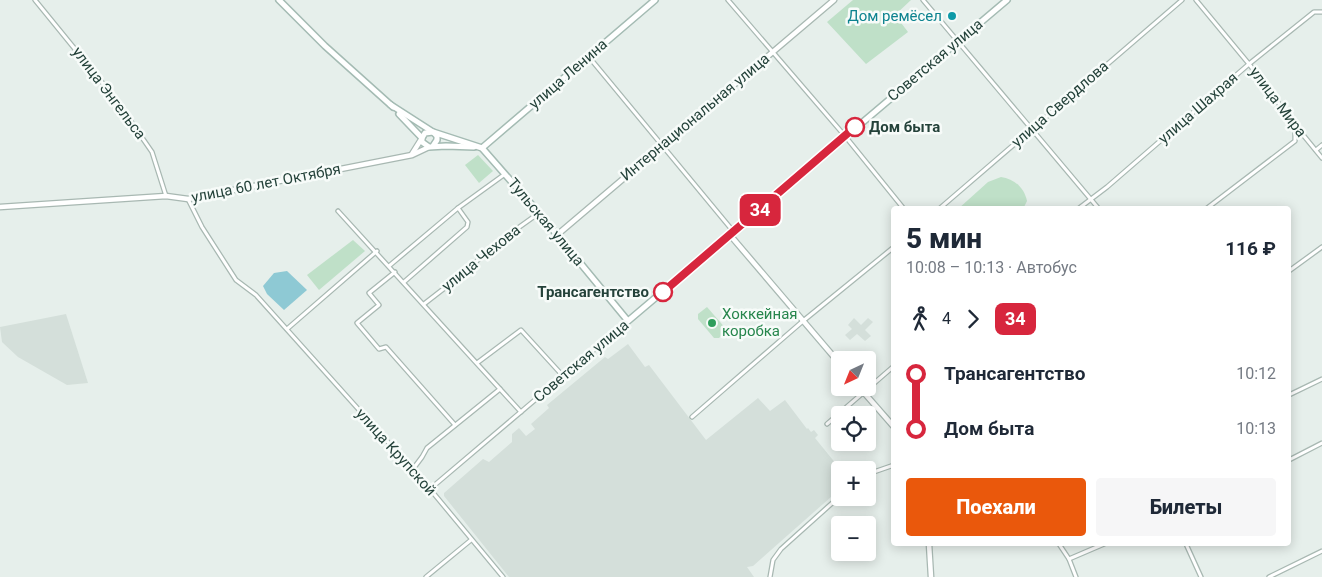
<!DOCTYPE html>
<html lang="ru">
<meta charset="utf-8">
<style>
:root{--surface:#fff;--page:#f6f6f7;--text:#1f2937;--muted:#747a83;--accent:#ea580c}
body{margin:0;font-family:Roboto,sans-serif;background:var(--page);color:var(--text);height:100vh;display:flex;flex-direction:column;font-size:19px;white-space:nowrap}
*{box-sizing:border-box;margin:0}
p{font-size:16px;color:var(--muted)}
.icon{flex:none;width:28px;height:28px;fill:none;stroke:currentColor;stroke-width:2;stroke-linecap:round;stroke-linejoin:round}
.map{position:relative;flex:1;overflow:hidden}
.details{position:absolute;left:891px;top:206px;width:400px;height:340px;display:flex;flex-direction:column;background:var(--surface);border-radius:5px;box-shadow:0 2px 12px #0003}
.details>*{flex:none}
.badge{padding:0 10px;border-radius:8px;font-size:18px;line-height:32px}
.needle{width:32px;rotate:223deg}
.buttons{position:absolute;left:831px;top:351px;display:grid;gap:10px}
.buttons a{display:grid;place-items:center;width:45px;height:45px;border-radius:5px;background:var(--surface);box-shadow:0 2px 12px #0003;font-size:25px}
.map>.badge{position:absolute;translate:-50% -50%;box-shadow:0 0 0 2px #fff}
.legs{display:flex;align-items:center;gap:8px;height:55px;padding:0 15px;font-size:16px}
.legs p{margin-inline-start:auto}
.headline{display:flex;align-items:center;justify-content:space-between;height:85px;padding:0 15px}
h1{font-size:28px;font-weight:800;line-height:38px}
.action{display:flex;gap:10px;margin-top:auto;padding:10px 15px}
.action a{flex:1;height:58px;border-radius:5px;background:var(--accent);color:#fff;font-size:20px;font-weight:800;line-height:58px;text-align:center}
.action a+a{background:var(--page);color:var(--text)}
ul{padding:0 15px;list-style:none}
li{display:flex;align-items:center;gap:18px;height:55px;font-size:19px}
li i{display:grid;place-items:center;width:8px;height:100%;margin:0 6px;background:currentColor}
li i::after{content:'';width:12px;height:12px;margin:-6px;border:4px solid;border-radius:50%;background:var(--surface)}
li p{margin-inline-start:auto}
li:first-child i{background:linear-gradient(#0000 50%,currentColor 0)}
li:last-child i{background:linear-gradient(currentColor 50%,#0000 0)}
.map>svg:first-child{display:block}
</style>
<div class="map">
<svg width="1322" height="577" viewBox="0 0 1322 577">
<rect width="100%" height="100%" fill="#e6efeb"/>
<!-- built -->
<g fill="#d4dfda">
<polygon points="66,314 88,383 67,385 18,357 2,342 0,327"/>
<polygon points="854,318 861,325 868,318 873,322 865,330 871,336 865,341 857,334 850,340 845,335 852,329 848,325"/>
<polygon points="628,344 645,367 649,365 706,440 758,398 770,411 785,400 807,429 808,428 811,432 814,430 818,435 815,438 841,470 840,470 840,489 753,566 747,567 754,577 509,577 444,496 444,493 483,459 489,462 512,442 512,434 519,428 526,436 535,429 531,424 549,408 547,405 605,357 608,359"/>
</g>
<!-- green -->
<g fill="#bfe0c8">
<polygon points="853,0 911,0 895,15 908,32 866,64 827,22"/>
<polygon points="478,155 493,171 479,183 465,165"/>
<path d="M 1001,177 C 1014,179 1024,187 1027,201 L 1023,209 L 958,209 L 988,182 Z"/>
<polygon points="353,240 365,251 319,290 307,275"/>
<polygon points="707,307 727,330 719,338 714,338 698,319 698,314"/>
</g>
<!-- water -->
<polygon fill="#8ec9d4" points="287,271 307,290 284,310 267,294 263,286 274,273"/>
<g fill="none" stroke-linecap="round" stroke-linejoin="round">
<defs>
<g id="minor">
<polyline points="35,0 114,97 152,152 166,196"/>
<polyline points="728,0 845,136 904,209"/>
<polyline points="923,0 1099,209"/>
<polyline points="1196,0 1249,64 1295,125 1322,158"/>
<polyline points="589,57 733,231"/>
<polyline points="1316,150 1322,145"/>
<polyline points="188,199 202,227 236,280 256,295 430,489 503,577"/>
<polyline points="939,209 1182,0"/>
<polyline points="1078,209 1107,187 1249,64 1314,12 1322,12"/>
<polyline points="1206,209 1295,141 1295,125"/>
<polyline points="338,211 521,412"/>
<polyline points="389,266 458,208 505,174"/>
<polyline points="1289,271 1322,247"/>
<polyline points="395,272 369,293 379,305 357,323 379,349 386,347 455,425"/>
<polyline points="404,282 467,227 468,222 458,208"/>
<polyline points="424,304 464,273 494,245 539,213"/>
<polyline points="287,329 377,251"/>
<polyline points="477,363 521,330 563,376"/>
<polyline points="1289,395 1322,379"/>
<polyline points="692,417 803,321 894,247"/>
<polyline points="827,424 894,366"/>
<polyline points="1289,460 1322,443"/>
<polyline points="413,469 422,457 427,448 500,389"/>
<polyline points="868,474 894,465"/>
<polyline points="430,489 628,321"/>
<polyline points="1059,544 1069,559 1076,577"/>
<polyline points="1186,544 1201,577"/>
<polyline points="1069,559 1104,544"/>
<polyline points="426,577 471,540"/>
<polyline points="770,577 773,560 781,549 840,496"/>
<polyline points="1269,577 1322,551"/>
</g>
<g id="tertiary">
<polyline points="412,154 422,138"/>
<polyline points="0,207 166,196 188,199 412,155 429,147"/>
<polyline points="557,235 834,0"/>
<polyline points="730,235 840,364"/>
<polyline points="860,388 894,427"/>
<polyline points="929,544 931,577"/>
</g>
<g id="secondary">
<polyline points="279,0 325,46 393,107"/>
<polyline points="391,105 433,132 482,148 539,213 628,321 1007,0"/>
<polyline points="399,114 422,138"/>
<polyline points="433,146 437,140 437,136 433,132 425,133 422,138 422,142 429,147 446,146 474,147"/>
<polyline points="482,148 655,0"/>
</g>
</defs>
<!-- minor casing -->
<use href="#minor" stroke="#a8b8b2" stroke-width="5.5"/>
<!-- tertiary casing -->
<use href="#tertiary" stroke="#a8b8b2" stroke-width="7"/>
<!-- secondary casing -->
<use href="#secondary" stroke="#a4bbb3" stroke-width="8"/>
<!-- minor -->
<use href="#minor" stroke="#fff" stroke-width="3"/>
<!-- tertiary -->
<use href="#tertiary" stroke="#fff" stroke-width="4.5"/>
<!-- secondary -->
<use href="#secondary" stroke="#fff" stroke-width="5"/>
</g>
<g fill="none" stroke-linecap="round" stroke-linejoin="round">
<defs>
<polyline id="line-1" points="663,292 855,127"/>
</defs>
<!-- line-1 casing -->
<use href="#line-1" stroke="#fff" stroke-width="11"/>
<!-- line-1 -->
<use href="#line-1" stroke="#d7263d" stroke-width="8"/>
</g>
<!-- markers -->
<circle fill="#0f9aa8" stroke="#f7fbf9" stroke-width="2" cx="952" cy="16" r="5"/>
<g fill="#fff" stroke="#d7263d" stroke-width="2.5">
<circle cx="855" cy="127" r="9"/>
<circle cx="663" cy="292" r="9"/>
</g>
<circle fill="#2e9e5b" stroke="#f7fbf9" stroke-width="2" cx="712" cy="323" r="5"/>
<g text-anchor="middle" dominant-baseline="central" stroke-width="5" stroke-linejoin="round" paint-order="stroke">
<!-- culture labels -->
<g font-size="15" fill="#0d838f" stroke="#f7fbf9" text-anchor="end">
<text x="942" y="16">Дом ремёсел</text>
</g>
<!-- street labels -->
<g font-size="15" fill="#24423a" stroke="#f7fbf9">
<text transform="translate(935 60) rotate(-40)">Советская улица</text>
<text transform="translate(568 74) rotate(-41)">улица Ленина</text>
<text transform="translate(109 93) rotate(53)">улица Энгельса</text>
<text transform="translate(1278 102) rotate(53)">улица Мира</text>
<text transform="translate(1060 104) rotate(-41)">улица Свердлова</text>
<text transform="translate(1198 108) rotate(-41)">улица Шахрая</text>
<text transform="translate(695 117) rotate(-40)">Интернациональная улица</text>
<text transform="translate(266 183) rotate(-11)">улица 60 лет Октября</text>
<text transform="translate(546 222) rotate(50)">Тульская улица</text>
<text transform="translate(481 258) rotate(-39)">улица Чехова</text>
<text transform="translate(581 361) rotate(-40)">Советская улица</text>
<text transform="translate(396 452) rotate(48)">улица Крупской</text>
</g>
<!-- stop labels -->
<g font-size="15" font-weight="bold" fill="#24423a" stroke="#f7fbf9" text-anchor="start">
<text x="869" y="127">Дом быта</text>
<text x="649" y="292" text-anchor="end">Трансагентство</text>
</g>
<!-- leisure labels -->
<g font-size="15" fill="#27864d" stroke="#f7fbf9" text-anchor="start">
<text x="722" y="314">Хоккейная<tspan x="722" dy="17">коробка</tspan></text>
</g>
</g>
</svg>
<div class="buttons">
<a><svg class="needle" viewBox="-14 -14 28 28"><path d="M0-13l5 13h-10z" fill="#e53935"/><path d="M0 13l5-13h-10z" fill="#747a83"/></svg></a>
<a><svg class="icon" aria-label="locate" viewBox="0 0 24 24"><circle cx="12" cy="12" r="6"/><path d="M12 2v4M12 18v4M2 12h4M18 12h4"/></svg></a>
<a>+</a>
<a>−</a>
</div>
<b class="badge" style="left:760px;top:210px;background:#d7263d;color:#fff">34</b>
<section class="details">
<div class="headline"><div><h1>5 мин</h1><p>10:08 – 10:13 · Автобус</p></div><b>116 ₽</b></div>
<div class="legs"><svg class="icon" aria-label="walk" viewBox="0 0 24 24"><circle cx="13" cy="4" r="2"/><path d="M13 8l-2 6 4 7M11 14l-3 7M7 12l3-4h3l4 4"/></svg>4<svg class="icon" aria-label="forward" viewBox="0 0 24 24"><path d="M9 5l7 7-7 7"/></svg><b class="badge" style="background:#d7263d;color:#fff">34</b></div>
<ul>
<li><i style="color:#d7263d"></i><b>Трансагентство</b><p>10:12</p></li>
<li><i style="color:#d7263d"></i><b>Дом быта</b><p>10:13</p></li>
</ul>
<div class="action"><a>Поехали</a><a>Билеты</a></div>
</section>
</div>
